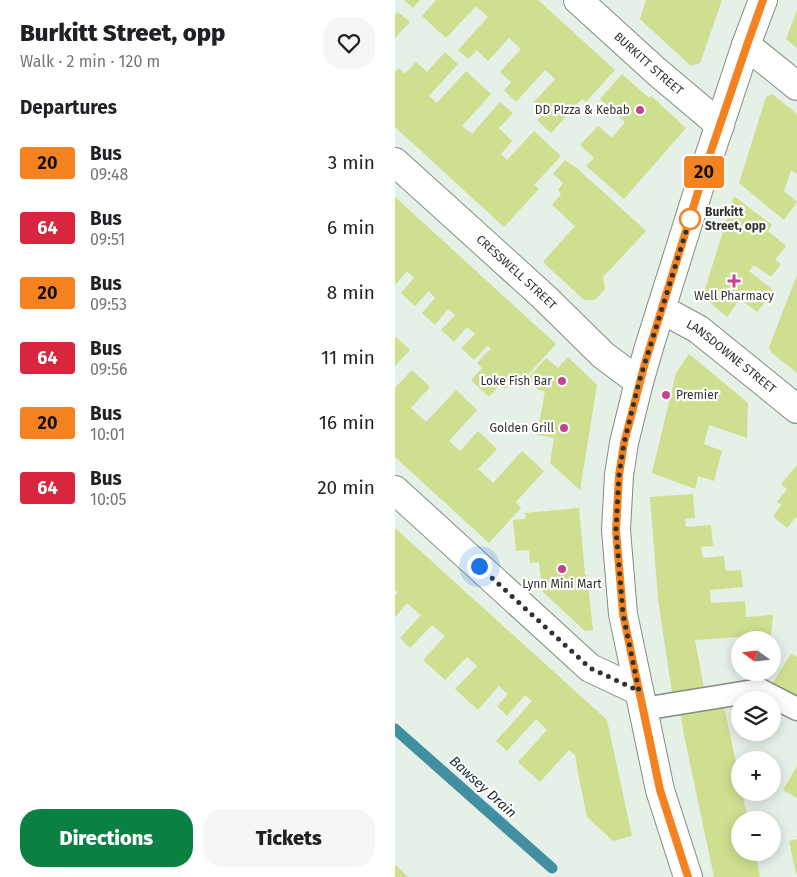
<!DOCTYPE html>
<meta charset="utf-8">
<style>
:root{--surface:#fff;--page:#f6f6f6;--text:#202124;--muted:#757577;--accent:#0b8043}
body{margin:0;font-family:"Fira Sans",sans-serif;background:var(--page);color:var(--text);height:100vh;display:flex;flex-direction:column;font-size:19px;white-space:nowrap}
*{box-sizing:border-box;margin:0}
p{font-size:16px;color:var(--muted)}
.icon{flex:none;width:28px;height:28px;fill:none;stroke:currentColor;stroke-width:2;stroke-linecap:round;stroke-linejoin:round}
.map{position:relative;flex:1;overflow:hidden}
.panel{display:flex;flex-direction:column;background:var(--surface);width:395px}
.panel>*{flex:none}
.badge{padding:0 10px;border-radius:4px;font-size:18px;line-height:32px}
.needle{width:32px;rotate:285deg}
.buttons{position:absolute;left:336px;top:631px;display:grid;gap:10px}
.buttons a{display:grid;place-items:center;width:50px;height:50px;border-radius:50%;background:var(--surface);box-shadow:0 2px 12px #0003;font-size:25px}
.you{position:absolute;width:25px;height:25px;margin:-12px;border:4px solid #fff;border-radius:50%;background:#1a73e8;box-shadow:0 0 0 8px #1a73e833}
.map>.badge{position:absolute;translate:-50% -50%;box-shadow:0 0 0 2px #fff}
h2{padding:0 20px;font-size:19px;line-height:45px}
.round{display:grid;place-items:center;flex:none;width:52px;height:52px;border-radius:20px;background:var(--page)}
.summary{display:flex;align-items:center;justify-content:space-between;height:85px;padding:0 20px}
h1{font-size:24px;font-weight:800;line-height:38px}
.button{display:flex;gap:10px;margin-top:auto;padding:10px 20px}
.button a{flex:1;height:58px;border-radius:20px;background:var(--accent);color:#fff;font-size:20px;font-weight:800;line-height:58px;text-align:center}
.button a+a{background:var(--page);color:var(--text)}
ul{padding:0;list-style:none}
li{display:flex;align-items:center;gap:15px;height:65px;padding:0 20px}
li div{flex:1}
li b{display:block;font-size:19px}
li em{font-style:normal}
li .badge{min-width:55px;font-weight:700;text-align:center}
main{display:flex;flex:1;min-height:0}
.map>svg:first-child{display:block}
</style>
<main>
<section class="panel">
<div class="summary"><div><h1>Burkitt Street, opp</h1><p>Walk · 2 min · 120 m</p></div><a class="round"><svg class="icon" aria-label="heart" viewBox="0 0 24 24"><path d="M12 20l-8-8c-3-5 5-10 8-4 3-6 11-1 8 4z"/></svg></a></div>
<h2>Departures</h2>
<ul>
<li><span class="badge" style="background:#f58220;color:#111">20</span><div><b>Bus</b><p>09:48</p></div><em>3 min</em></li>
<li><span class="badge" style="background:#d7263d;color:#fff">64</span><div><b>Bus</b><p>09:51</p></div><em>6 min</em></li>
<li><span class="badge" style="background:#f58220;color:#111">20</span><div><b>Bus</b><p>09:53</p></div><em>8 min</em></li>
<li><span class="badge" style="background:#d7263d;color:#fff">64</span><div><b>Bus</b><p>09:56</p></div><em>11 min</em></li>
<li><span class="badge" style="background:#f58220;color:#111">20</span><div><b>Bus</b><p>10:01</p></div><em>16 min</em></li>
<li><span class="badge" style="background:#d7263d;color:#fff">64</span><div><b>Bus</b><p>10:05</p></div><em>20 min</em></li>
</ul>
<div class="button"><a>Directions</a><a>Tickets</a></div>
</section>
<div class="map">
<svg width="402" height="877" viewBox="0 0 402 877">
<rect width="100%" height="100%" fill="#e5f0e7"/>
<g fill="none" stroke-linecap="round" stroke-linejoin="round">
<!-- stream -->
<polyline stroke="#428fa1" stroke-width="11" points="0,729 157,868"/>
</g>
<!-- building -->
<g fill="#cedf8f">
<polygon points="9,0 25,0 18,8"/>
<polygon points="41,0 143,0 220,70 191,102 187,99 156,133 142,120 150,112 139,102 160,79 150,70 121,102 109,90 116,82 105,72 126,49 114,38 93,61 82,50 73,59 63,50 93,17 81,6 51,38 27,16"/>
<polygon points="251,0 327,0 305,63 296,66 245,19"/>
<polygon points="402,10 402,48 391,39"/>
<polygon points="3,12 15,22 0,38 0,15"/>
<polygon points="50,52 63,64 34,96 42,103 71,71 96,94 67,126 77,134 105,102 118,113 104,128 117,141 106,154 112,160 139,131 166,156 139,185 144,189 109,227 0,127 0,72 4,68 9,74 21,62 32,72"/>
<polygon points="227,74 254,98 256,96 291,128 229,199 191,166 199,158 185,145 203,126 217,138 230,122 205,99"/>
<polygon points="377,94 402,114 402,174 396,170 389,191 402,202 389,220 344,183 371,97"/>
<polygon points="170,160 183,169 251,231 208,277 210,289 200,300 189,300 148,262 180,226 157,205 166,194 163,190 168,183 158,174"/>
<polygon points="339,196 377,225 373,231 391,246 380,260 386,264 376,277 359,265 354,271 379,291 362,312 345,299 332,317 308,296"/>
<polygon points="0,197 161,344 129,379 124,374 110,389 105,385 94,397 76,380 87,368 82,363 96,348 92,346 79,360 66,348 80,334 72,327 59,342 46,330 60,315 53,309 40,325 27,313 40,298 34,291 20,306 6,293 19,278 12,271 0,285"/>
<polygon points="402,275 402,373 377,353 374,347"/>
<polygon points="0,336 15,350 0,366"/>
<polygon points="294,354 353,403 352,438 314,425 309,444 327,451 319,481 303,476 300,489 257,473 281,373"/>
<polygon points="173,357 202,385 185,490 155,463 159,438 142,435 150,391 143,390 133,378 151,358 163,368"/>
<polygon points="17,370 35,387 16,408 31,422 61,390 82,410 54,441 65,451 83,431 102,449 83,469 98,483 127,451 149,471 121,502 126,508 94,543 0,457 0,388"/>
<polygon points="402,465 402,518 401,517 392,528 378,516 387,505 382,502 392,489 386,484"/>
<polygon points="298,494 300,518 290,519 291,527 316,525 318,546 306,547 308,558 329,556 331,571 346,570 348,587 315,590 316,603 350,601 351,617 378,615 376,635 300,640 309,688 277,693 263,599 255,497"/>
<polygon points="184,508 190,575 192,575 198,630 190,631 147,591 144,562 135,563 134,550 121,551 118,520 131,519 130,513"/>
<polygon points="0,528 212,720 237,836 218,841 192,817 183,773 180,755 174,750 145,782 123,762 152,730 141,719 112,751 101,741 137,701 130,695 112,716 102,706 113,694 104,686 83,710 60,689 82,666 72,657 50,680 28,660 50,636 37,625 15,648 5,638 26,615 12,603 0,617 0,595 3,592 0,590"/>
<polygon points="396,654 402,657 402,700 377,684"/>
<polygon points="328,701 345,782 345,792 347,792 353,820 345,820 345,852 360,852 365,877 319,877 289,735 285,710"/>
<polygon points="402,766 402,798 388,790"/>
<polygon points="402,839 402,873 401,874 394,841"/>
<polygon points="0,864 13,877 0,877"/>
</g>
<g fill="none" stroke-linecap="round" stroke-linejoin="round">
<defs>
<polyline id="service" points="248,709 365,690 402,709"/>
<g id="minor">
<path id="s1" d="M 183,0 L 261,71 L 325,125"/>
<polyline points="351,45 402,86"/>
<path id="s2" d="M 0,162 L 149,297 L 208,355 L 244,382"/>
<path id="s3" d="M 266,309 L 303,329 L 402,409"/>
<polyline points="0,490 195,668 244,691"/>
</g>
<polyline id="tertiary" points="293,877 265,790 228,614 221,530 224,475 229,443 244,382 255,344 311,166 351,45 368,0"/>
</defs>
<!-- service casing -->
<use href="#service" stroke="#828b84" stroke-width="25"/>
<!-- minor casing -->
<use href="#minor" stroke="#828b84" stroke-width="30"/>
<!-- tertiary casing -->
<use href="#tertiary" stroke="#828b84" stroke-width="30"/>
<!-- service -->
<use href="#service" stroke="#fff" stroke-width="22"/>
<!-- minor -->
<use href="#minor" stroke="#fff" stroke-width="28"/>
<!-- tertiary -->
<use href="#tertiary" stroke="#fff" stroke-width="28"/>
</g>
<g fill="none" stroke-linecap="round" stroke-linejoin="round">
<defs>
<polyline id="line" points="293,877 265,790 228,614 221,530 224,475 229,443 250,363 311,166 352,45 368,0"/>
</defs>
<!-- line casing -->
<use href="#line" stroke="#fff" stroke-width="11"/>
<!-- line -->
<use href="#line" stroke="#f58220" stroke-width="8"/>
<!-- walk -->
<polyline stroke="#2f332f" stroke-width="5" stroke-dasharray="0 9" points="84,566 195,668 244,691 228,614 221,530 224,475 229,443 244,382 295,219"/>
</g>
<!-- markers -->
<g fill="#c24390" stroke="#fff" stroke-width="2">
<circle cx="245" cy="110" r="5"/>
<path d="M336.5 273.5h5v5h5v5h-5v5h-5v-5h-5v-5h5z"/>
<circle cx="167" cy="381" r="5"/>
<circle cx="271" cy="395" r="5"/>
<circle cx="169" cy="428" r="5"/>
<circle cx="167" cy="569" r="5"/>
</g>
<circle fill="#fff" stroke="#f58220" stroke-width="2.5" cx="295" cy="219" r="10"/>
<g text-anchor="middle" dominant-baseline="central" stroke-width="4.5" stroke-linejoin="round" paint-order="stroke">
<!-- street labels -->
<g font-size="12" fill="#2f332f" stroke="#fff">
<text stroke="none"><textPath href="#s1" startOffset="95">BURKITT STREET</textPath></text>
<text stroke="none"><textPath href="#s2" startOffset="164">CRESSWELL STREET</textPath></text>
<text stroke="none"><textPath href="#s3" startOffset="85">LANSDOWNE STREET</textPath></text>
</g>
<!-- poi labels -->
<g font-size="12" fill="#2f332f" stroke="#fff" text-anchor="end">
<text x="235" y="110">DD PIzza &amp; Kebab</text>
<text x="339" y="296" text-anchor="middle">Well Pharmacy</text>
<text x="157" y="381">Loke Fish Bar</text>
<text x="281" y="395" text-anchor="start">Premier</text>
<text x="159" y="428">Golden Grill</text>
<text x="167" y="584" text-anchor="middle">Lynn Mini Mart</text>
</g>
<!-- stop labels -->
<g font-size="12" font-weight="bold" fill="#2f332f" stroke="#fff" text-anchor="start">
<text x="310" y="212">Burkitt<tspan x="310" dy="14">Street, opp</tspan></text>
</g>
<!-- water labels -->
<g font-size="14" font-style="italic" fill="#192d32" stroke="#fff">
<text transform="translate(88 787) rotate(42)">Bawsey Drain</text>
</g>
</g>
</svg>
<div class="buttons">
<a><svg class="needle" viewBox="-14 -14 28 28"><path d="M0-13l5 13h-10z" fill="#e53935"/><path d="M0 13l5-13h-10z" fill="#757577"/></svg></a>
<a><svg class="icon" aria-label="layers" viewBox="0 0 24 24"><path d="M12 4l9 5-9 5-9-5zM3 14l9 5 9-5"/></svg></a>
<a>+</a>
<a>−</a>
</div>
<div class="you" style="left:84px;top:566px"></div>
<b class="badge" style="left:309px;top:172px;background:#f58220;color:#111">20</b>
</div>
</main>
